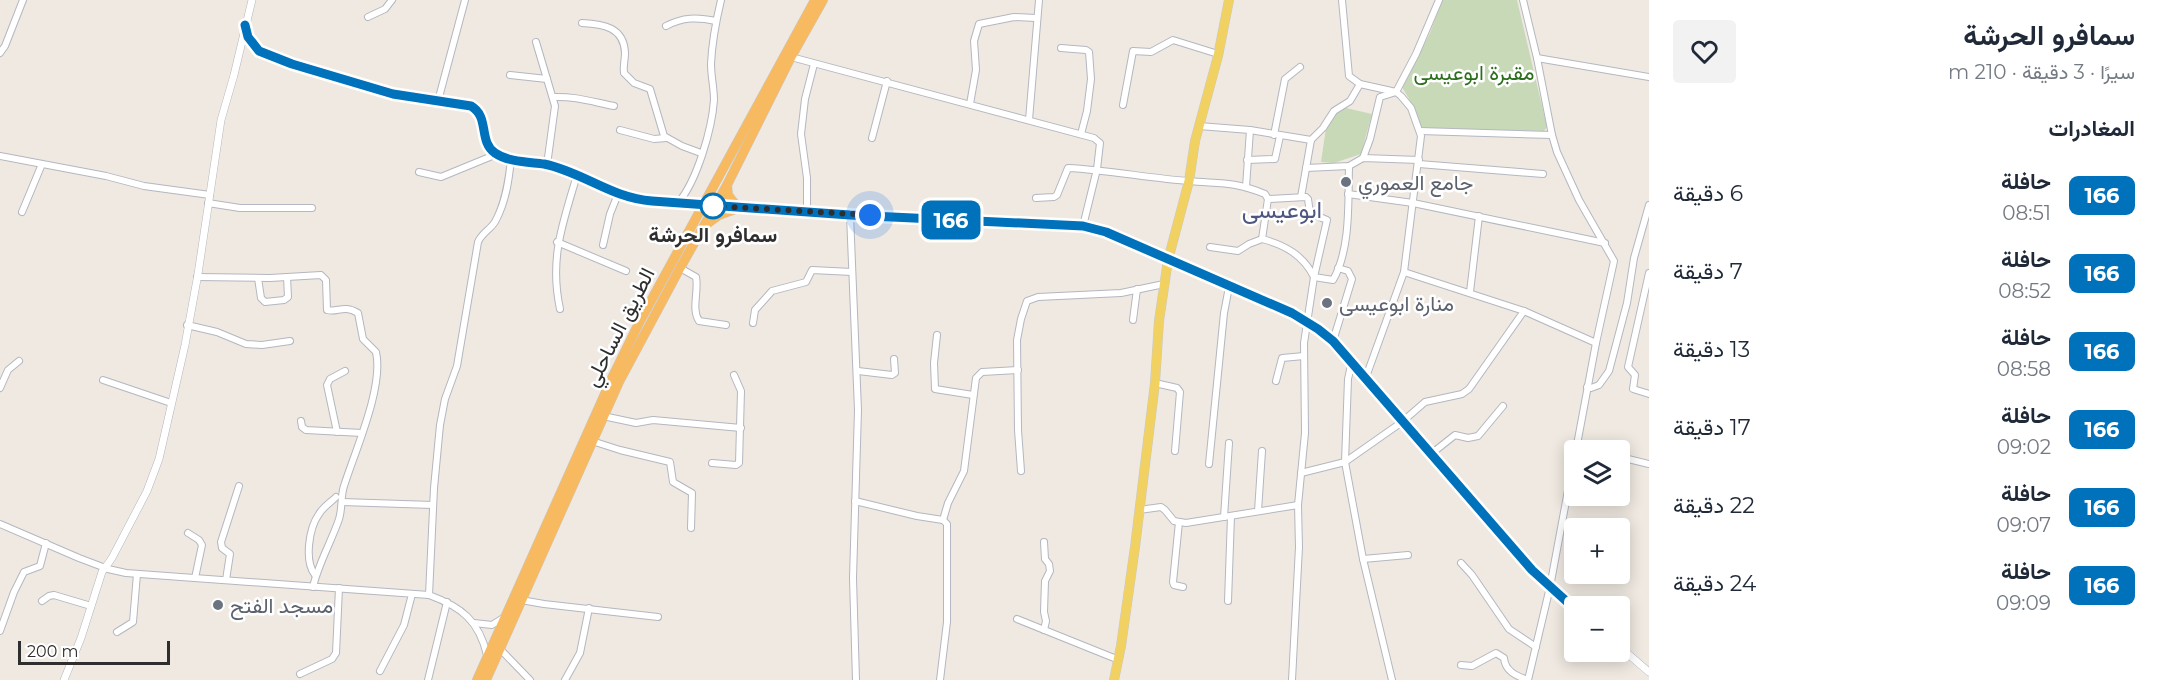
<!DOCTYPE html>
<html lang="ar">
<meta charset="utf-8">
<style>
:root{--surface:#fff;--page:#f2f2f3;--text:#1f2937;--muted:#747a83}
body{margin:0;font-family:Montserrat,Vazirmatn,sans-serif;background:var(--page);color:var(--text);direction:rtl;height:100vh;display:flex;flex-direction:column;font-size:22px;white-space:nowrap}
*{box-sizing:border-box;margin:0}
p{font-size:20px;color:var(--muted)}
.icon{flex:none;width:33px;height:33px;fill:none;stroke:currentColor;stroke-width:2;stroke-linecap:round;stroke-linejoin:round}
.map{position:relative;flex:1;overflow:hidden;direction:ltr}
.panel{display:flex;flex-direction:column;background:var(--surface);width:510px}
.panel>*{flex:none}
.badge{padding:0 12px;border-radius:9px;font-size:21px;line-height:39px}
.fabs{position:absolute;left:1564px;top:440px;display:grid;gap:12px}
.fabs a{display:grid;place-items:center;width:66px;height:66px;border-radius:6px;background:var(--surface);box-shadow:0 3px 15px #0003;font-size:30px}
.scale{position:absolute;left:18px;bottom:15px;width:152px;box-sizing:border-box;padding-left:6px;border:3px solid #2e2e2e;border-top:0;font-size:16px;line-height:21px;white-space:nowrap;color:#2e2e2e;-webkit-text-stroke:4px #fff;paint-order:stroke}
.you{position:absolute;width:30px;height:30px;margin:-15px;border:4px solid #fff;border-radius:50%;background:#1a73e8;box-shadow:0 0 0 9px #1a73e833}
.map>.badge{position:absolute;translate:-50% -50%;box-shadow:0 0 0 3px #fff}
h2{padding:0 24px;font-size:22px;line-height:54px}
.round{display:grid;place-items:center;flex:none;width:63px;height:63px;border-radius:6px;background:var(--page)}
.head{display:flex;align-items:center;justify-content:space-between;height:102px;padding:0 24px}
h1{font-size:28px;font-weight:700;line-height:45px}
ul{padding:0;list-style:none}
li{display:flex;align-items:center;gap:18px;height:78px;padding:0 24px}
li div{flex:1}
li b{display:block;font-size:22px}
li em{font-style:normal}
li .badge{min-width:66px;font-weight:700;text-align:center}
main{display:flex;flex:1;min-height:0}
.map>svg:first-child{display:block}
</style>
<main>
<section class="panel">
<div class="head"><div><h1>سمافرو الحرشة</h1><p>سيرًا · 3 دقيقة · 210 m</p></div><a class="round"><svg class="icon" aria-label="heart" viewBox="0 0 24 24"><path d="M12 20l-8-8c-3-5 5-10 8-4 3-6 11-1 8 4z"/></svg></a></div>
<h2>المغادرات</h2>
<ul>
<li><span class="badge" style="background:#0072bc;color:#fff">166</span><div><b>حافلة</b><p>08:51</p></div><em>6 دقيقة</em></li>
<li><span class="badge" style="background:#0072bc;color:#fff">166</span><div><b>حافلة</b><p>08:52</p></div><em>7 دقيقة</em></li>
<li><span class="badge" style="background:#0072bc;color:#fff">166</span><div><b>حافلة</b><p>08:58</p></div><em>13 دقيقة</em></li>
<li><span class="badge" style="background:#0072bc;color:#fff">166</span><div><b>حافلة</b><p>09:02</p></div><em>17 دقيقة</em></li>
<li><span class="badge" style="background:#0072bc;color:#fff">166</span><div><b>حافلة</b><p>09:07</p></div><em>22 دقيقة</em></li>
<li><span class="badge" style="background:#0072bc;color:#fff">166</span><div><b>حافلة</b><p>09:09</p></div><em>24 دقيقة</em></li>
</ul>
</section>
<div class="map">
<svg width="1649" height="680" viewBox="0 0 1649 680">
<rect width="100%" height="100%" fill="#efe9e1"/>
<!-- cemetery -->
<g fill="#c8d9b8">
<polygon points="1442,0 1517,0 1547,127 1544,131 1425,128 1420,126 1412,104 1402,87 1430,33"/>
<polygon points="1346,108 1372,114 1361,154 1334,163 1321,162 1326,128 1337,110"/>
</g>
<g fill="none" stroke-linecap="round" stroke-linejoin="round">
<defs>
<g id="minor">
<polyline points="1342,0 1349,76 1360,84 1396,92 1401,96 1411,108 1421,136 1404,272 1366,377"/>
<polyline points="1523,0 1537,58 1552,135 1557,152 1579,200 1614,261 1596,343 1576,450"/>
<polyline points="368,17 385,9 392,0"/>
<path d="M 582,23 C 603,24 624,27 625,53 C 625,60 623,66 624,73 L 634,83 L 650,89 L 664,136 L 682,146 L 701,153"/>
<path d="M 666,26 C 683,17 697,17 716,21"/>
<polyline points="536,42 555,106 547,165"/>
<polyline points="1061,48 1086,50 1089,52 1091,79 1087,111 1081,134"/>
<polyline points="0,53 5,46 23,0"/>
<polyline points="791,57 1094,138 1100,143 1097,169 1083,226"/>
<polyline points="1537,58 1649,77"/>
<polyline points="510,75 547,79"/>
<path d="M 553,97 C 575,96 593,102 614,106"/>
<polyline points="438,101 465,0"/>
<polyline points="970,104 976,70 974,41 979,24 1014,17 1036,18"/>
<polyline points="1123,105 1133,51 1151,52 1173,40 1218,54"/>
<polyline points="1029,120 1039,0"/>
<polyline points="1199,126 1250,130 1311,140"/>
<polyline points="620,130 654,139 666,138"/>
<polyline points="1420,131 1552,135"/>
<polyline points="1274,135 1285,79 1300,67"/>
<polyline points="872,138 887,81"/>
<polyline points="0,156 106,176 144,186 210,195"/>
<polyline points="1363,158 1370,139 1380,97 1396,92 1416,54 1439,0"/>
<polyline points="1247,160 1275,159 1280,136"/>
<polyline points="1419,164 1543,174"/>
<polyline points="1306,168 1349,166 1363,158 1419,160"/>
<polyline points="419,172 441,177 497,154"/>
<polyline points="1246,187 1250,130"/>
<polyline points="1348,194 1413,203 1605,243"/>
<polyline points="1301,197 1311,140 1323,128 1334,111 1350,101 1360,84"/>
<path d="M 1036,198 L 1054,197 L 1057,195 L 1068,168 C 1108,170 1148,178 1188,181 C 1220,184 1234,181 1265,194 L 1268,199 L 1306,197 L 1308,199 L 1310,213 L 1327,220 L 1314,277 L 1304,343 L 1305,433 L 1298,505 L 1299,547 L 1292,680"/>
<polyline points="208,203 240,208 312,208"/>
<path d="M 678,203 C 697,181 712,129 714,100 C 714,88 711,76 711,64 C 712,42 716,21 721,0"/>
<polyline points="22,212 42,164"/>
<polyline points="807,212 807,178 801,134 805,99 814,64"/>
<polyline points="850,215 858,410 853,578 856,680"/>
<polyline points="1262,239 1268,199"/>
<polyline points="557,242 626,271"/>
<polyline points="603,245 610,214 618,194"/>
<path d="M 1210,247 L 1238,251 L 1249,244 L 1262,239 C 1285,245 1303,255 1314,277 L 1333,280 C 1351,249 1348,201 1349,166"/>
<path d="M 680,268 L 696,277 C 699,291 691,309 699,321 L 726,325"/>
<polyline points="1404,272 1524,311 1596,343"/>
<polyline points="1649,273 1628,367 1635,375 1633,389 1649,394"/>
<path d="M 197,277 L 270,278 L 321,275 L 326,280 L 327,310 C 338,313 343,304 358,313 L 363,339 L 376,352 C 384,387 355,451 344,486 C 340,498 343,510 338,522 C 330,544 318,565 313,587"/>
<polyline points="258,278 261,298 265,302 284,300 288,297 287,277"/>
<polyline points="1470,292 1479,216"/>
<path d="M 560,309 C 549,258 563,223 577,175"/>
<polyline points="1133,320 1137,289"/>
<polyline points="753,323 755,310 772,291 806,282 812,270 852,272"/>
<polyline points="187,325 217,332 246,344 262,345 290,341"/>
<polyline points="937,335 934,363 935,389 973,395"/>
<polyline points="1333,341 1352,279 1348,271 1338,268"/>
<polyline points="1352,361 1348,379 1345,462 1363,559 1392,680"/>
<polyline points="858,371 892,375 895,373 894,359"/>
<polyline points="103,380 171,403"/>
<polyline points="1276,381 1282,358 1304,356"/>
<polyline points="1155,383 1177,388 1180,392 1175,451"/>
<polyline points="1587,387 1591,388 1599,385 1609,371 1627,303 1634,258 1649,205"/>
<polyline points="0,388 8,370 19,361"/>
<polyline points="603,416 636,423 653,420 741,428"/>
<polyline points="301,421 302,427 306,430 362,433"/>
<polyline points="337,432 327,385 330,379 345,371"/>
<polyline points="592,441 620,450 670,462 673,482 692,493 691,528"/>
<polyline points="1431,454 1455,435 1468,438 1478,436 1503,406"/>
<polyline points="1620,457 1649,464"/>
<polyline points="712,463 736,465 739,463 741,391 734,375"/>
<polyline points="1209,464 1224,313 1229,287"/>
<polyline points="1021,471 1018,430 1017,340 1021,319 1027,301 1038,297 1121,293 1164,284"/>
<polyline points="1301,473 1345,462 1402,422 1425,402 1462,394 1469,389 1524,311"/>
<polyline points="855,501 917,516 943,520 947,524 947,622 940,680"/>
<polyline points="342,502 433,505"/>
<polyline points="1139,510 1161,507 1165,510 1174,521 1186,523 1298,505"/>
<polyline points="1258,511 1262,451"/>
<polyline points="1224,517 1229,443"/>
<polyline points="943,520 948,503 964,471 976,378 982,372 1018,370"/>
<polyline points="1179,522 1173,582 1174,585 1183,587"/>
<path d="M 0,524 L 79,558 L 108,569 L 126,573 L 429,595 C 462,607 479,621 487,655"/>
<polyline points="188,533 199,540 202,545 195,578"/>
<polyline points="1044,542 1045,559 1049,564 1050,571 1045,581 1044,612 1046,621 1044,630"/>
<polyline points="1363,559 1408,555"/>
<polyline points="1461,563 1472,575 1509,629 1536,647"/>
<path d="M 315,575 C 304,561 309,528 319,514 C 323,507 331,502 336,497"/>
<polyline points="226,580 230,554 222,548 221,542 239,486"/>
<path d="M 429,595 L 434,488 L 440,425 L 445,399 L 457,366 L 478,242 C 482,232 492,229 496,220 C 506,201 509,179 511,159"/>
<polyline points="521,600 544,604 658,617"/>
<polyline points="42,601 49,596 54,595 91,606"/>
<polyline points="1228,601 1231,516"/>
<polyline points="1017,619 1119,660"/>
<polyline points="474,623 492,625 503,618"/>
<polyline points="0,631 14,592 24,572 40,566 46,543"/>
<polyline points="117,632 133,622 137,574"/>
<polyline points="500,649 530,680"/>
<path d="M 1461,665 L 1472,666 L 1496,653 L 1504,658 C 1505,671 1516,676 1528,680 L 1550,587 L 1575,453"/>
<polyline points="380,671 404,625 412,594"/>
<polyline points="300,674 332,659 336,653 339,588"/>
<polyline points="428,680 447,602"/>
<polyline points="565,680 580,653 589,608"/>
</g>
<g id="tertiary">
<path d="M 245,25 L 248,37 L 259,51 L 283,61 L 393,94 L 471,106 C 491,117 478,140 495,153 C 508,162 529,162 544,164 C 583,171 609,198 652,201 L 850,215 L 1083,226 L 1106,232 L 1292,313 L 1318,329 L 1333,341 L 1532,570 L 1575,609"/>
<polyline points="1620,647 1649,672"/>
<polyline points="64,680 81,638 102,572 112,558 147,491 159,459 185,345 198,274 221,120 234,75 252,0"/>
</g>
<polyline id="primary" points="1114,680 1121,646 1135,547 1155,383 1159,321 1168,260 1189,181 1195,141 1218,56 1229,0"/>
<g id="trunk">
<polyline points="708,223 719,215 738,208 728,195 727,185"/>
<polyline points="477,680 612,378 640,321 815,0"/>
<polyline points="486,680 619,382 680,268 727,185 791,57 823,0"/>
</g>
</defs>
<!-- minor casing -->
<use href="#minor" stroke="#b4b7c1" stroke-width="8"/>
<!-- tertiary casing -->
<use href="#tertiary" stroke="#b4b7c1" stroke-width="8"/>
<!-- primary casing -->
<use href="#primary" stroke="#c9c9c9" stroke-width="10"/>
<!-- trunk casing -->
<use href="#trunk" stroke="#c9c9c9" stroke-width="10"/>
<!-- minor -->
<use href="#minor" stroke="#fff" stroke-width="6"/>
<!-- tertiary -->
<use href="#tertiary" stroke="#fff" stroke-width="7"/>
<!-- primary -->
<use href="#primary" stroke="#f2d163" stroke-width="9"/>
<!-- trunk -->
<use href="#trunk" stroke="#f8ba60" stroke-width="9"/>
</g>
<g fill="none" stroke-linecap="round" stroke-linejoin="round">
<defs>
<path id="line" d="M 245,25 L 248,37 L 259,51 L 292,64 L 393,94 L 471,106 C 490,117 478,141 495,153 C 508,162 529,162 544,164 C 583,172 611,198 652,201 L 850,215 L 1083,226 L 1106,232 L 1292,313 L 1318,329 L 1333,341 L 1532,570 L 1575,609"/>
</defs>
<!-- line casing -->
<use href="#line" stroke="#fff" stroke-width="14"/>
<!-- line -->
<use href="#line" stroke="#0072bc" stroke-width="9"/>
<!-- walk -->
<polyline stroke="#2e2e2e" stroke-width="6" stroke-dasharray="0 10.8" points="713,206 870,215"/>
</g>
<!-- markers -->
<g fill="#6b7280" stroke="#fff" stroke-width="2">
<circle cx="1346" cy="182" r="6"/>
<circle cx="1327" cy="303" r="6"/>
<circle cx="218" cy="605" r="6"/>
</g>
<circle fill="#fff" stroke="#0072bc" stroke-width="3" cx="713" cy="206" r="12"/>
<g text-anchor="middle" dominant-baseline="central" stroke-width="5" stroke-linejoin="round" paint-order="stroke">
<!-- park labels -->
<g font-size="21" fill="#2c6e1b" stroke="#fff">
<text x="1474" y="72">مقبرة ابوعيسى</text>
</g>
<!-- worship labels -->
<g font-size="21" fill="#5b616d" stroke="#fff" text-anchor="start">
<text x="1358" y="182">جامع العموري</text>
<text x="1339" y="303">منارة ابوعيسى</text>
<text x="230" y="605">مسجد الفتح</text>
</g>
<!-- stop labels -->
<g font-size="21" font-weight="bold" fill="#2e2e2e" stroke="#fff">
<text x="713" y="234">سمافرو الحرشة</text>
</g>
<!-- street labels -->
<g font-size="21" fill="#2e2e2e" stroke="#fff">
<text transform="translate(619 327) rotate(-63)">الطريق الساحلي</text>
</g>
<!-- quarter labels -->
<g font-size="24" fill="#4d5680" stroke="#fff">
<text x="1282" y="209">ابوعيسى</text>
</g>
</g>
</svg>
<div class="fabs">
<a><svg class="icon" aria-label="layers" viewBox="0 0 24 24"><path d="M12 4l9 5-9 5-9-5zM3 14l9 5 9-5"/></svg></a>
<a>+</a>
<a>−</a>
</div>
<div class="scale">200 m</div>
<div class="you" style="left:870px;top:215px"></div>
<b class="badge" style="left:951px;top:220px;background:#0072bc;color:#fff">166</b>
</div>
</main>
